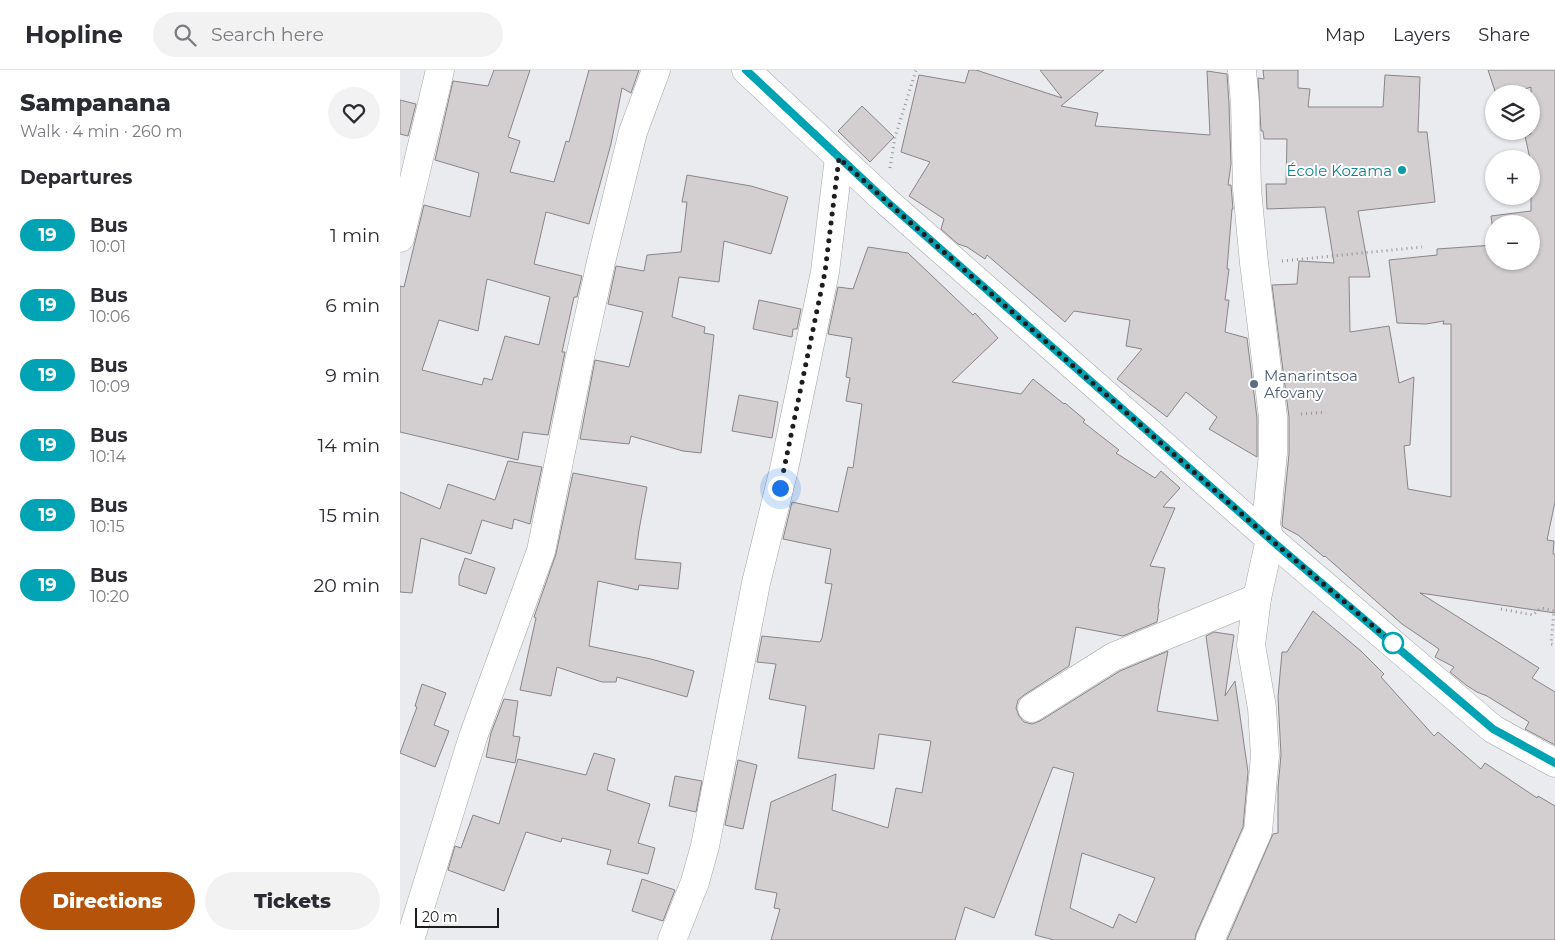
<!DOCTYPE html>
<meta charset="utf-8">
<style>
:root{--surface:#fff;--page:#f2f2f3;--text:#2b2b33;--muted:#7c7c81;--line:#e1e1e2;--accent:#b45309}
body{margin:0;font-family:Montserrat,sans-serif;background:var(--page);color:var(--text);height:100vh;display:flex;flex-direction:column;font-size:19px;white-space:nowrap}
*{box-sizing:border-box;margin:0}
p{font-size:16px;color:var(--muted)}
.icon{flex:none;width:28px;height:28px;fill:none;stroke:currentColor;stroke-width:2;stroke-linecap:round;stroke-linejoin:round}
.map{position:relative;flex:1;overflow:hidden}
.sheet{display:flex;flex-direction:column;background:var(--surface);width:400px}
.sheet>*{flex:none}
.badge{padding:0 10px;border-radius:16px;font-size:18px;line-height:32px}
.buttons{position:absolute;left:1085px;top:15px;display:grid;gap:10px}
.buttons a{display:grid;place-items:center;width:55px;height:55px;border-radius:50%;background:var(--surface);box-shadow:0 1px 4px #0004;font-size:25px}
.scale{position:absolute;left:15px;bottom:12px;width:84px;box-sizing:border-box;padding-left:5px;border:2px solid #1d1d1f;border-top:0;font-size:14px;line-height:18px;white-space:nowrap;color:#1d1d1f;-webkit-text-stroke:4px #fff;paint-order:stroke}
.you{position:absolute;width:25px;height:25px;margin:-12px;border:4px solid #fff;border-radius:50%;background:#1a73e8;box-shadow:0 0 0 8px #1a73e833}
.map>.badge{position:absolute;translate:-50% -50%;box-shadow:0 0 0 2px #fff}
h2{padding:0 20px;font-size:19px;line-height:45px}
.round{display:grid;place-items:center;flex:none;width:52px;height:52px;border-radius:26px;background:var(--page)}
.summary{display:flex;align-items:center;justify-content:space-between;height:85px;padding:0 20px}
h1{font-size:24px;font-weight:800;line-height:38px}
.primary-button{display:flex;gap:10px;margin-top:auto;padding:10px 20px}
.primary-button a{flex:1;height:58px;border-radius:30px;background:var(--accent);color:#fff;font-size:20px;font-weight:800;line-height:58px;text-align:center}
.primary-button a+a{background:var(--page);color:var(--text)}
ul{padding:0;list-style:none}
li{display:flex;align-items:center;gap:15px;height:70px;padding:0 20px}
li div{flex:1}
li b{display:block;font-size:19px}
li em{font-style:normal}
li .badge{min-width:55px;font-weight:700;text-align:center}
header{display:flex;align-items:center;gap:30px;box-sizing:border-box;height:70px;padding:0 25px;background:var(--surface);border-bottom:1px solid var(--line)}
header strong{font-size:24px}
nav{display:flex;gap:28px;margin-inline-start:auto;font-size:18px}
.search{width:350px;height:45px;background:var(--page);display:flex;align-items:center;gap:12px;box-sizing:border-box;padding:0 18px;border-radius:28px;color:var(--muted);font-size:19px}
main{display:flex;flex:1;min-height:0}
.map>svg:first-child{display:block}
</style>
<header>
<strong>Hopline</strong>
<div class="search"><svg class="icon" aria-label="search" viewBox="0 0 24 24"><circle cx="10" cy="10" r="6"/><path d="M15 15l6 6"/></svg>Search here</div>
<nav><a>Map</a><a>Layers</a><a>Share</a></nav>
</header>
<main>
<section class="sheet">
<div class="summary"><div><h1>Sampanana</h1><p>Walk · 4 min · 260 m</p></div><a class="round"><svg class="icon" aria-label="heart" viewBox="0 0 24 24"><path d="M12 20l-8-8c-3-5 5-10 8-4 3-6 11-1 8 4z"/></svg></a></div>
<h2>Departures</h2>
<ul>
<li><span class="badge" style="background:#00a3b4;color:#fff">19</span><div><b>Bus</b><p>10:01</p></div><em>1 min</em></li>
<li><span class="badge" style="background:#00a3b4;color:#fff">19</span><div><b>Bus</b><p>10:06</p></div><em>6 min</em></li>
<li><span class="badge" style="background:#00a3b4;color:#fff">19</span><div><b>Bus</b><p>10:09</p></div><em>9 min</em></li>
<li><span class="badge" style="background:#00a3b4;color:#fff">19</span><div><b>Bus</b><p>10:14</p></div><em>14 min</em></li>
<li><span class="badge" style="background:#00a3b4;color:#fff">19</span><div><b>Bus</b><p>10:15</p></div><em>15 min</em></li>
<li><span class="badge" style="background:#00a3b4;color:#fff">19</span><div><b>Bus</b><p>10:20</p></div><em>20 min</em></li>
</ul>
<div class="primary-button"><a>Directions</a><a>Tickets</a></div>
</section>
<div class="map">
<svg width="1155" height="870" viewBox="0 0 1155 870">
<rect width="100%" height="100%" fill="#e9ebef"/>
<!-- building -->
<g fill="#d3ced0" stroke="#8a8587" fill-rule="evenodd">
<path d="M 94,0 L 130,0 L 108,67 L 120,71 L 110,102 L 154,112 L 166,71 L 169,72 L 189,0 L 239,0 L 231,23 L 222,18 L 211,74 L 189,154 L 146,142 L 134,194 L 182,206 L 177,227 L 174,227 L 162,282 L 165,282 L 148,365 L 123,362 L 118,390 L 0,362 L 0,216 L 4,217 L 24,135 L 70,147 L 79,103 L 35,90 L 53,11 L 88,16 ZM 87,209 L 150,227 L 139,275 L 105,266 L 92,310 L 84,308 L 82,315 L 22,300 L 39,250 L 78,261 Z"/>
<polygon points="569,0 576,0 662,28 640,0 704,0 661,36 698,43 695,56 810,65 807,1 827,4 829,34 831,94 828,115 831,115 833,139 832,139 827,199 829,199 825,230 829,230 825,262 847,268 857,348 857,387 809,359 817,347 786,322 767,347 717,309 742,279 726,276 730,250 674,241 665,252 587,185 585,189 567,177 558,174 541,159 544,149 509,126 530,92 501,82 519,5 565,13"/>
<polygon points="863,0 898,0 898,18 910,19 908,37 983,37 985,5 1020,7 1018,62 1027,62 1035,132 958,141 970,207 949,207 950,262 989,256 999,313 1014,307 1010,375 1004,376 1008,419 1051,427 1051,254 1043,254 1044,251 1026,254 997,253 989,190 1037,185 1037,179 1094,175 1094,191 1131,191 1131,154 1094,154 1094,169 1091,146 1131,141 1131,89 1130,89 1125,66 1131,64 1131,17 1110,24 1096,24 1088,0 1155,0 1155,432 1147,470 1154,471 1153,484 1155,484 1155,543 1020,523 1139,598 1132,608 1155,622 1155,675 1125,659 1129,652 1087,626 1077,622 1066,615 1050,602 1054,597 1035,587 1039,579 1002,554 925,486 924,487 898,465 883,457 882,454 889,384 889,347 872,215 897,214 899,191 934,193 925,137 867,139 866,114 886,114 887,69 864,69 863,61 861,61 858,8 864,9"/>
<polygon points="0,30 16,34 8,66 0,64"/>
<polygon points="462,36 494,67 470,92 438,61"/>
<polygon points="287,105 351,116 388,127 371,184 324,171 319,212 279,207 272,247 305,257 304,263 314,265 301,383 283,381 231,366 229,374 180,369 195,290 229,297 243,242 208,234 216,196 244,201 247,185 281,182 287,132 282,132"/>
<path d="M 468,177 L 508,183 L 573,245 L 575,243 L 598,268 L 552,312 L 621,324 L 633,309 L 664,334 L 665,333 L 685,350 L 683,352 L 719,380 L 716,383 L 755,408 L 761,401 L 780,418 L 763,437 L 775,438 L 750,496 L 765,498 L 758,538 L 759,539 L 757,552 L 723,566 L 676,557 L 669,596 L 624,625 L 618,630 L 616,638 L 619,646 L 624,652 L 632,654 L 640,651 L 720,601 L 768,581 L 757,641 L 818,651 L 806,566 L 814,562 L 834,565 L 825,626 L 835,611 L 848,702 L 843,757 L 796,864 L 795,870 L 654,870 L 635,865 L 674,703 L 653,697 L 594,848 L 565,837 L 555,870 L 371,870 L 380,839 L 374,838 L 377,823 L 355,819 L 371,732 L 436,704 L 432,740 L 488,758 L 496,718 L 522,723 L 531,671 L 479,664 L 474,699 L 398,688 L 406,636 L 369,629 L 376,594 L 357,592 L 362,566 L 420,572 L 422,568 L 432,514 L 425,513 L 431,479 L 383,469 L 392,432 L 438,442 L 448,397 L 453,398 L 462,334 L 446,331 L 450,308 L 446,307 L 452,268 L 428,264 L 438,217 L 453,219 ZM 682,783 L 755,808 L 736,853 L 719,844 L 713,858 L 670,838 Z"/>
<polygon points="359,230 401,239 397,259 393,259 392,267 353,259"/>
<polygon points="339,325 378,332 372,368 332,361"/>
<polygon points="108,391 142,397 130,454 114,449 112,459 82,450 71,484 21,468 12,523 0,522 0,422 40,439 48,414 95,430"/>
<polygon points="173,403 247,417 239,460 235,489 281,493 278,519 239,515 238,520 198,511 189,576 251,589 294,601 287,627 217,607 216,612 202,612 157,597 151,626 120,620 136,548 134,547 156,484"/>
<polygon points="65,488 95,498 86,524 59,515 59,506"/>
<polygon points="913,541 961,581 984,604 981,607 1034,666 1038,662 1081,699 1085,693 1137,728 1138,726 1155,736 1155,870 827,870 873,764 878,763 878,717 881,685 878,627 882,582 887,582"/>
<polygon points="22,614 46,623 34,655 49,661 35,697 0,683 17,637 15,636"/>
<polygon points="104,629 118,631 113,666 120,667 115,693 86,687 91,663"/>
<polygon points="194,683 215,689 207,720 250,734 238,773 255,778 248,804 207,794 211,780 162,768 161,772 126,762 104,821 48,800 55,776 61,778 73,745 99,754 118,689 186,705"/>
<polygon points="338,690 357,695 343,759 325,755"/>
<polygon points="275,706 302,711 296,742 269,736"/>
<polygon points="242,809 275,820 263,851 232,841"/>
</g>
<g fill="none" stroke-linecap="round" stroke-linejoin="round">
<defs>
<g id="street">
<polyline points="346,0 486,131 870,469 1093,659 1155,693"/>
<polyline points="0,168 40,0"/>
<polyline points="632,638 713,587 857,528"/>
<polyline points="10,870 73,667 141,481 180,287 201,192 233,62 256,0"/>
<polyline points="272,870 295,812 305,776 356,513 384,399 425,202 439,88"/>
<polyline points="810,870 858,761 865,686 862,638 851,575 857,528 870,469 866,455 873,383 873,347 854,193 847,119 845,33 842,0"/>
</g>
</defs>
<!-- street casing -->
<use href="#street" stroke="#a3a5a8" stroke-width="29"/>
<!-- path -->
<g stroke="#959699" stroke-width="3" stroke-dasharray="1 4" stroke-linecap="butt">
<polyline points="490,98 495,67 516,0"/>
<polyline points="882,191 1022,177"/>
<polyline points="901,344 926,342"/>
<polyline points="1101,539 1133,545 1141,538 1154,541 1151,574 1155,575"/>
</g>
<!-- street -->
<use href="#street" stroke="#fff" stroke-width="28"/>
</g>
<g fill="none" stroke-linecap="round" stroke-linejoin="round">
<defs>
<polyline id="line" points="346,0 486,131 878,476 1093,659 1155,693"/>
</defs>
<!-- line casing -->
<use href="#line" stroke="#fff" stroke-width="11"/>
<!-- line -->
<use href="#line" stroke="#00a3b4" stroke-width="8"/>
<!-- walk -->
<polyline stroke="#1d1d1f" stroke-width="5" stroke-dasharray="0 9" points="380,418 425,202 439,88 486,131 870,469 993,573"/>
</g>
<!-- markers -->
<circle fill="#0f9aa8" stroke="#fff" stroke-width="2" cx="1002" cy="100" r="5"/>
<circle fill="#5c6f8a" stroke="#fff" stroke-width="2" cx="854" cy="314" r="5"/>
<circle fill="#fff" stroke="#00a3b4" stroke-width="2.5" cx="993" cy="573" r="10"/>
<g text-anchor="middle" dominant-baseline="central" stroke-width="4" stroke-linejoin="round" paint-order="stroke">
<!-- culture labels -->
<g font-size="15" fill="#0d838f" stroke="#fff" text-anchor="end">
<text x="992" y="100">École Kozama</text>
</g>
<!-- service labels -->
<g font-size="15" fill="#4e5e75" stroke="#fff" text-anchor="start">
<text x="864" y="305">Manarintsoa<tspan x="864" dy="17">Afovany</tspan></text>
</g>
</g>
</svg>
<div class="buttons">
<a><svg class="icon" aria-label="layers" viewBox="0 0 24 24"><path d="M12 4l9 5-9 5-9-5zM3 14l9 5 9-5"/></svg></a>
<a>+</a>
<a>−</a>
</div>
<div class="scale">20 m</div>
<div class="you" style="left:380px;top:418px"></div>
</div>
</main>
